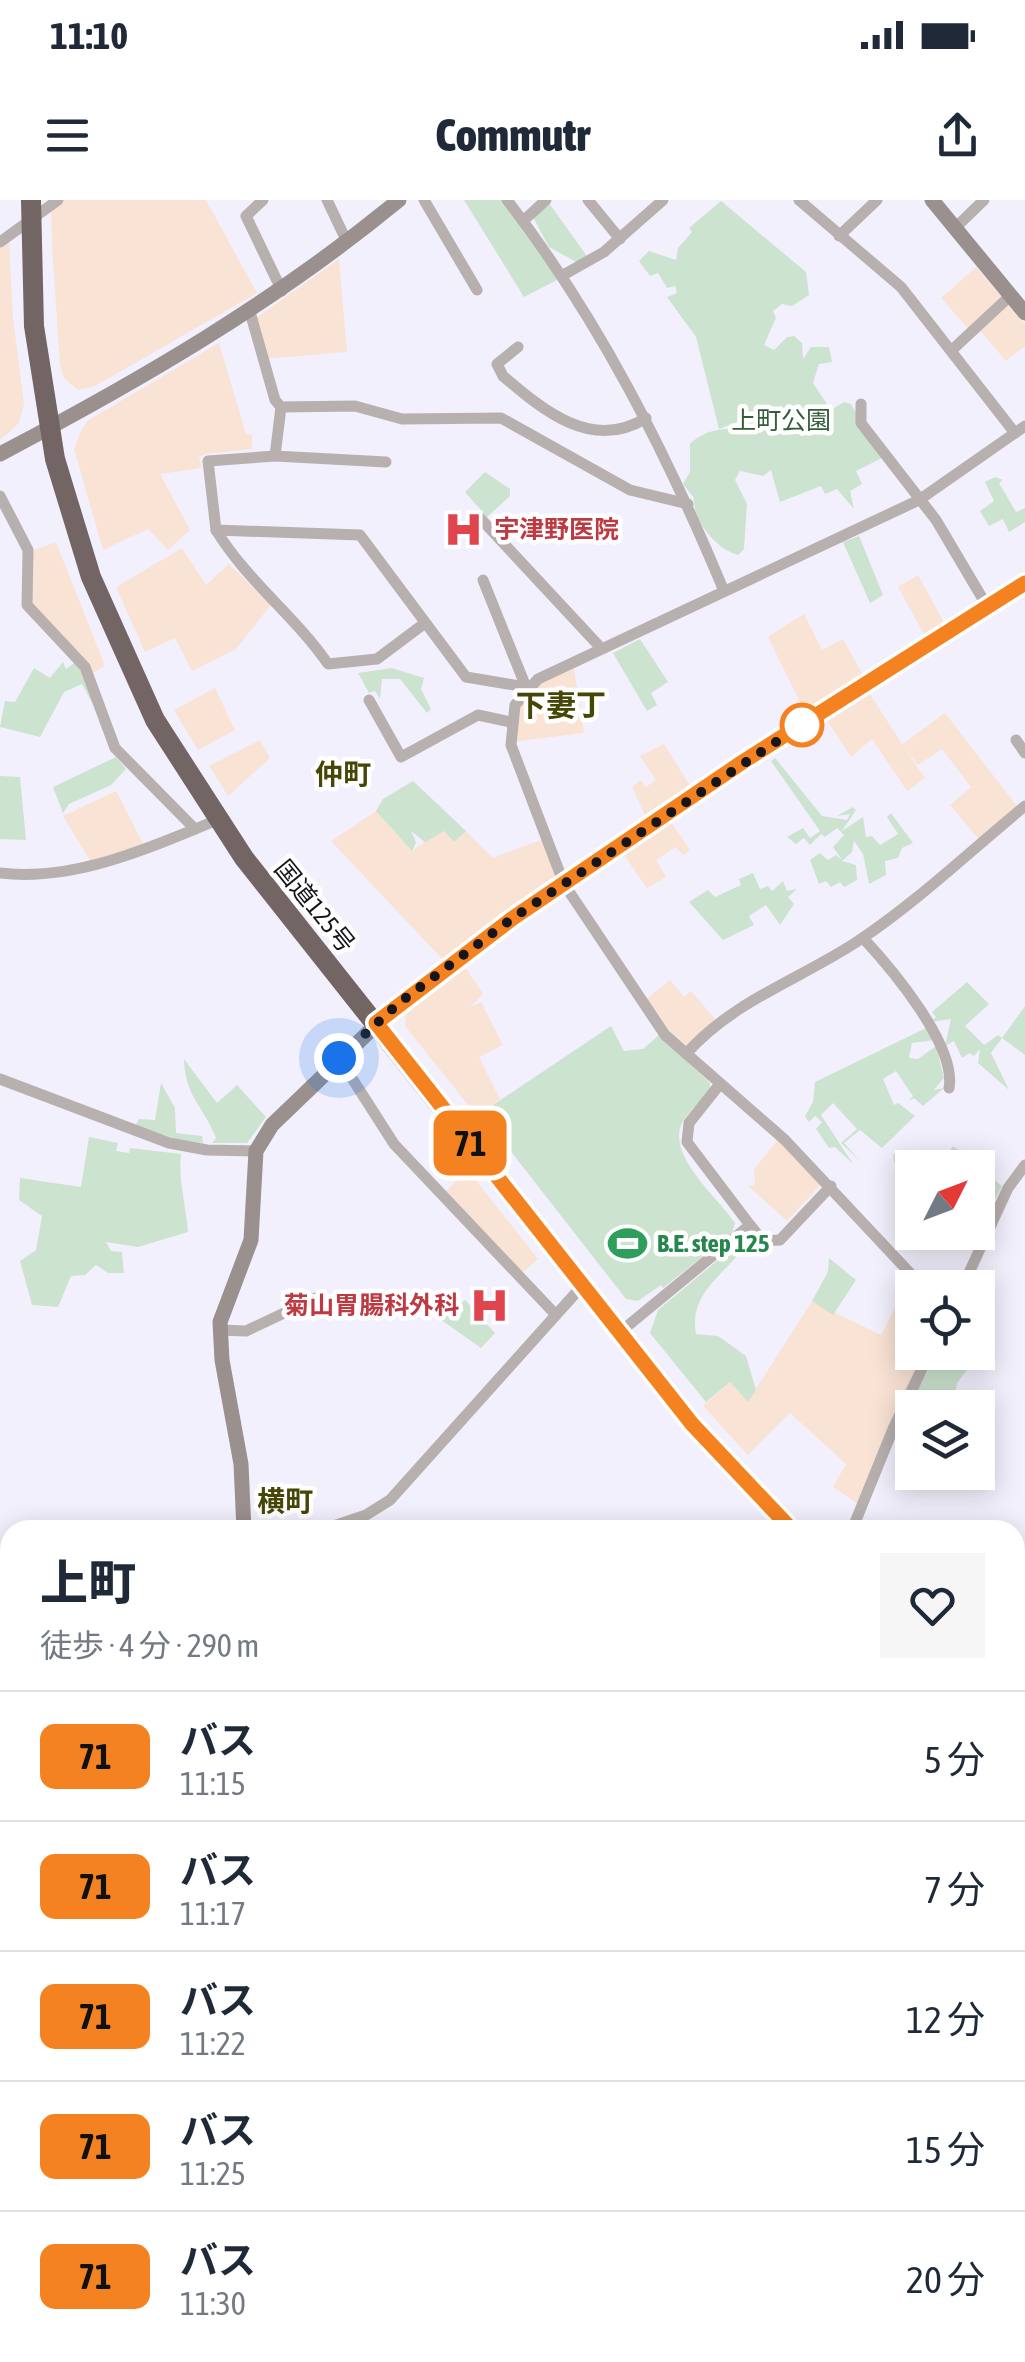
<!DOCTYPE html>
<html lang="ja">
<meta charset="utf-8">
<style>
:root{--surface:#fff;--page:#f6f6f7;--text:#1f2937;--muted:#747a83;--line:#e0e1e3}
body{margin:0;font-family:"Asap Condensed","Noto Sans JP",sans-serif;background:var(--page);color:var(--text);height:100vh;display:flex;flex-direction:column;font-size:38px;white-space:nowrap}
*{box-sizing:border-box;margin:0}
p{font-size:32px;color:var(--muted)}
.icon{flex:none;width:55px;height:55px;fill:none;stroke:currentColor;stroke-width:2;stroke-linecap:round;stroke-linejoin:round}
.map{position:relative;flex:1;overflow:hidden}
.panel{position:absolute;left:0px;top:1320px;width:1025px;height:842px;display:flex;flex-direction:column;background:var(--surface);border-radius:30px 30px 0 0;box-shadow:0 5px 25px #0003}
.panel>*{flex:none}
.badge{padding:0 20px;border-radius:15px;font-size:35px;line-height:65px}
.needle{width:65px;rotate:48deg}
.fabs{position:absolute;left:895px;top:950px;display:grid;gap:20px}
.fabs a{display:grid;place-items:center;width:100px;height:100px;border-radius:0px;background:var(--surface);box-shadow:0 5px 25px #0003;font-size:50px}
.you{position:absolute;width:50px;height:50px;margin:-25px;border:8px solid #fff;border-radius:50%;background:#1a73e8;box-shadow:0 0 0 15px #1a73e833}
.map>.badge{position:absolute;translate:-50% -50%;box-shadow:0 0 0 5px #fff}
.round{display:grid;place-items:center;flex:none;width:105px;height:105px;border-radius:0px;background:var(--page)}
.headline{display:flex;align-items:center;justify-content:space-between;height:170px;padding:0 40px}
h1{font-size:48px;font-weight:800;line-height:75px}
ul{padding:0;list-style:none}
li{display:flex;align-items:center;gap:30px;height:130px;padding:0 40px;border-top:2px solid var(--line)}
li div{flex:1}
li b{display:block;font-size:38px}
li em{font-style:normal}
li .badge{min-width:110px;font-weight:700;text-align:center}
.status{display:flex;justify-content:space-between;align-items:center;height:70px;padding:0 50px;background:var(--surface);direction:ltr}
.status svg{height:28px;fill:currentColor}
header{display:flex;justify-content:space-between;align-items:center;height:130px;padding:0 40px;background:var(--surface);font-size:45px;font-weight:800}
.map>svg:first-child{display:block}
</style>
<div class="status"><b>11:10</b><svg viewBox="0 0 49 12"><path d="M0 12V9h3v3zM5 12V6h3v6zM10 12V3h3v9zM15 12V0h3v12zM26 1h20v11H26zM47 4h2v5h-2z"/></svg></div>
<header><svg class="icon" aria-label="menu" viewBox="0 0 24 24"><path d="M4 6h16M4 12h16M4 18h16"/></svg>Commutr<svg class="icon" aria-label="share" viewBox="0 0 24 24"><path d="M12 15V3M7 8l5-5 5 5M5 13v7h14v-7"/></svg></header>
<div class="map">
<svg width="1025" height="2162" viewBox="0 0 1025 2162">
<rect width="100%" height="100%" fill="#f3f0fd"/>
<!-- commercial -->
<g fill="#f9e3d5">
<polygon points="58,0 206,0 257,93 95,186 78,190 64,178 60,165 52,46 51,5"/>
<polygon points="9,38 13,118 24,204 19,223 0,240 0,42"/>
<polygon points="339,59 347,152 263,159 252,121"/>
<polygon points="976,67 1025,125 1025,146 1006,161 977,127 971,132 941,98"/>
<polygon points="219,143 246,234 252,235 252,249 206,254 199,257 202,268 160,274 190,330 168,350 148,329 103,350 74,249 80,233 87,221"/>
<polygon points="56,342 105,466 89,475 30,411 29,352"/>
<polygon points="182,348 206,385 229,364 271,405 236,449 192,471 175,438 145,452 116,387"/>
<polygon points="918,375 945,424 925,436 898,387"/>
<polygon points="804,414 822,450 843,439 864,477 806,514 768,437"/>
<polygon points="573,462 584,533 511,542 522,493"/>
<polygon points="215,488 235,530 198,550 174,510"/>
<polygon points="868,491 902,544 945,513 1020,610 981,642 950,605 971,587 942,549 918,565 905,549 925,578 907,591 872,539 851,557 826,519"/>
<polygon points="260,540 270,558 228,596 209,566"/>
<polygon points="664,544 692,589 647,620 632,587 641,580 646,587 656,580 640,556"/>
<polygon points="116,591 145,647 92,664 63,616"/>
<polygon points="376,611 412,651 442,629 454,642 466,631 493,658 546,638 561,677 443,760 331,641"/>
<polygon points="671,622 690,650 683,655 676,647 656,660 666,677 647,688 624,655"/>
<polygon points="463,764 483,794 470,807 481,802 503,845 479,857 500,899 477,916 405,826 406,811"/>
<polygon points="670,780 684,797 691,791 717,821 686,854 642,803"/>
<polygon points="781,936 825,980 787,1021 748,986 755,985 754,969"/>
<polygon points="468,970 538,1059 519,1076 442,995"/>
<polygon points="912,1091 912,1152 930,1153 861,1306 833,1287 846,1264 790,1213 748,1255 703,1206 730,1182 748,1201 812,1101 881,1135 895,1107"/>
</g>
<!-- green -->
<g fill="#cce3cf">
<polygon points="464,0 503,0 561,78 524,97"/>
<path d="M 721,1 L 806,72 L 809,95 L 792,106 L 782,104 L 773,111 L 776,118 L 764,145 L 774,150 L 787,137 L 794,136 L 802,143 L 803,159 L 811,147 L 829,147 L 832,162 L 819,164 L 813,183 L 831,210 L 844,202 L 851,204 L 882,258 L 856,271 L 862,284 L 850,291 L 854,309 L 837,289 L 825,294 L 821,286 L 780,302 L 771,270 L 763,276 L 740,271 L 735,280 L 747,304 L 744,349 L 738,355 C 717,350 692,320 694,298 L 683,284 L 690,272 L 690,244 C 704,229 730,225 748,233 L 743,220 L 719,229 L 696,137 L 667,97 L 677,93 L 675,86 L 667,88 L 658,73 L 650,76 L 639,61 L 649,51 L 676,60 L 678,48 L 692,32 L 689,28 Z"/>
<polygon points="549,3 589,59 578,63 549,47 533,17"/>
<polygon points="485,272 510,289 510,296 487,317 465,292"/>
<polygon points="995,277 1003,280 999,283 1016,312 1025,308 1025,322 1009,332 1003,319 989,326 980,311 994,301 985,282"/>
<polygon points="859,336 883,395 870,403 843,342"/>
<polygon points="640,439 668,482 651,493 657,505 647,511 613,453"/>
<polygon points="77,461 94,507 82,484 64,492 40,537 0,527 5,501 15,502 34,468 50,478 63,462 66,469"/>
<polygon points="392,468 424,478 421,489 431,509 427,513 400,479 382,479 380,499 375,491 369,493 358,473"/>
<polygon points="116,557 126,569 111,585 69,604 63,613 53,587"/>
<polygon points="775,558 822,616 847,620 850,614 837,616 853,607 856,610 842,631 863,617 866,637 872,636 880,645 898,634 887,617 891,613 913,643 902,648 898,658 885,661 886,675 869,684 863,654 854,641 852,652 842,661 856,665 857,680 844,687 840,682 831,687 826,681 819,684 810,660 820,653 828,660 836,655 842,660 833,647 844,635 837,628 825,637 821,634 810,645 804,638 796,644 787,637 803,628 810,638 820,631 771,561"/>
<polygon points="0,576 20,577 26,640 0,639"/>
<polygon points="413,581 466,631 454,642 444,631 425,642 411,631 416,642 412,651 376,611 383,599"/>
<polygon points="753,673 760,689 768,686 772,691 783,681 787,691 797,689 788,697 794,704 780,725 766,705 749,716 754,725 723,740 689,702 708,690 715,697 741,685 739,679"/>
<polygon points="967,782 989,804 965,826 984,845 998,835 1002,838 1025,806 1025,855 1002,838 991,853 1009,890 978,863 980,849 974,856 970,853 962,858 954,841 945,846 951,819 931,822 936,817 932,812"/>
<path d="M 611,826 L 624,851 L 643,849 L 659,835 L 710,883 L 710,890 C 702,900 690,910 683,921 C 664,954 719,998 735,1023 L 732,1033 L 663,1088 L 661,1085 L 638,1101 L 626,1099 L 481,913 Z"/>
<polygon points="926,828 935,840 912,843 909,858 918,859 936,846 944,878 934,890 944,888 923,906 914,898 909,901 913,896 896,871 883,879 894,905 898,903 915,916 882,948 860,930 844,943 860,961 841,943 857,929 833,903 821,915 853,964 835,947 829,948 816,929 822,922 815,916 809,922 805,916 813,902 815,882"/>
<path d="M 184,859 L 217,903 L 237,885 L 266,917 L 247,943 L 212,943 L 216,938 C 203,905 185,897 184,859 Z"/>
<polygon points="161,883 175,908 176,933 202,936 203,943 178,940 136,925 139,919 155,920"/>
<path d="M 89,937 L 118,943 L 116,951 L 129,953 L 130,948 L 181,954 C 178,979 186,1006 188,1032 L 138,1047 L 106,1042 L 111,1051 L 122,1052 L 124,1073 L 108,1073 L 96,1065 L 85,1075 L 71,1076 L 58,1107 L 32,1105 L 20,1061 L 36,1050 L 42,1016 L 19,1000 L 20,978 L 81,987 Z"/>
<polygon points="953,946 1002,986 978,1032 978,968 919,967 905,954 894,963 893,954 899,955 904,949 929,965 938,955 945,960"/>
<path d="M 736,1045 L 741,1049 L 737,1056 C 714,1082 690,1098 696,1134 L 718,1136 L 746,1156 L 756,1190 L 748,1202 L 730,1182 L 706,1202 L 650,1133 L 658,1110 Z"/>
<polygon points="829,1058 856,1080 833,1115 812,1101 828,1072"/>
<polygon points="465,1100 495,1133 481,1148 437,1117 442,1112 447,1116 457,1106 456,1101 460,1105"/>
<polygon points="938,1153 968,1156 970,1166 957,1183 953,1207 916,1207 918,1188"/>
</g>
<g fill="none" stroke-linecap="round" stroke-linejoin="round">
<!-- stream -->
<g stroke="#849bb2" stroke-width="4">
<polyline points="0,1390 10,1409"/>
<polyline points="0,1675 10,1687"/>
<polyline points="247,2152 250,2162"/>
<polyline points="306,2152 308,2162"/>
</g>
<!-- street -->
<g stroke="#b7b0af" stroke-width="11">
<polyline points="263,0 246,16 282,91"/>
<polyline points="327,0 347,42"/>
<polyline points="424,0 477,90"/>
<path d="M 507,0 C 599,119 666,252 724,391"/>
<polyline points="588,0 620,39"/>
<polyline points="799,0 901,87 1015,233"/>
<polyline points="523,21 546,0"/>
<polyline points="954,29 984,0"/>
<polyline points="839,36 877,0"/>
<polyline points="0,42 58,0"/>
<polyline points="565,74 604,52 663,0"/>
<polyline points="250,112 275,200 281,207 355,206 402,219 501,218 630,290 688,304"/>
<path d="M 518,147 L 497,164 L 503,176 C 543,210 592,252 646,218"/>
<polyline points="952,150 1010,96"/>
<polyline points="861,204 861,223 936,320 987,406"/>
<polyline points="281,207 275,256 386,262"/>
<polyline points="275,256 208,261 216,330 360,335 466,477 526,487"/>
<polyline points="0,296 28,350 27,405 85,467 115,548 195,629"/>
<polyline points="479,317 601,448"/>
<path d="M 216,330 C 247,381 295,416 328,464 L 377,459 L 425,423"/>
<polyline points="483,380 526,487"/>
<polyline points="369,500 401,557 478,515 511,522"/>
<polyline points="1016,540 1025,553"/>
<path d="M 0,673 C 73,682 150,648 217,620"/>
<path d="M 863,738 C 891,768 957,846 949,888"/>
<path d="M 686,854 C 734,800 799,780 858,741 C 917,702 970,651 1025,606"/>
<polyline points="339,858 394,944 556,1115"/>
<polyline points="0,879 169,943 207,950 256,951"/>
<polyline points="750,1025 763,1041 780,1040 831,986"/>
<polyline points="924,1088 785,940 665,835 564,684 511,545 515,505 538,479 919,300 1025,226"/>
<polyline points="962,1088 1008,988 1025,965"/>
<polyline points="219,1130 246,1131 318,1097"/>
<polyline points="619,1133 750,1025 687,942 689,923 720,884"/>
<polyline points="322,1330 366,1315 390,1300 582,1086"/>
<polyline points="852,1330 893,1229 930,1152"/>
<polyline points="0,1374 10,1391"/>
<polyline points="0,1458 10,1465"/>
<polyline points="0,1659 10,1669"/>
<polyline points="1015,1887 1025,1888"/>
<polyline points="0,2050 10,2048"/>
<polyline points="240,2152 243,2162"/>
<polyline points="457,2152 463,2162"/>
<polyline points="612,2152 616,2162"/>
<polyline points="532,2162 549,2152"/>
<polyline points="805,2162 806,2152"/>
<polyline points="991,2162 991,2152"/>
</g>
<!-- secondary -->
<g stroke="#9a908e" stroke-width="15">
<polyline points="932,0 1025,113"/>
<path d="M 0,254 C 141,180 275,102 399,0"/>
<polyline points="244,1330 241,1264 222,1160 220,1122 251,1040 256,951 272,925 399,803 513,718 744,561 1025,383"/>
<polyline points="0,1828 10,1820"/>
<polyline points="1015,1979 1025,1965"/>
<polyline points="876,2162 883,2152"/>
</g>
<!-- highway -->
<g stroke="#736563" stroke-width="20">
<polyline points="31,0 34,126 55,259 91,377 155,520 244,658 692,1224 792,1330"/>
<polyline points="1015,1510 1025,1516"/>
</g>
</g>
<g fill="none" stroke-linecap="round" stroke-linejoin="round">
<defs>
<polyline id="line" points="792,1330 692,1224 376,823 513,718 744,561 1025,383"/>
</defs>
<!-- line casing -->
<use href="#line" stroke="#fff" stroke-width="22"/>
<!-- line -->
<use href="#line" stroke="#f58220" stroke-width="15"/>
<!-- walk -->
<polyline stroke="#161519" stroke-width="10" stroke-dasharray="0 18" points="339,858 399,803 513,718 812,518 802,525"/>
</g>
<!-- icons -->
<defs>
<symbol id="hospital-bare" viewBox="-9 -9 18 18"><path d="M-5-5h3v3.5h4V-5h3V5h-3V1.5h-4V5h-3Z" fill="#e0444e" stroke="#fff" stroke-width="2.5" paint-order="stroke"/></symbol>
<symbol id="stadium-bare" viewBox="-9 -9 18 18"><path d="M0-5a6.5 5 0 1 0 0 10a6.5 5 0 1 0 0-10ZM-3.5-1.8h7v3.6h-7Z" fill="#2e9e5b" stroke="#fff" stroke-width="2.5" paint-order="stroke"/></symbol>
</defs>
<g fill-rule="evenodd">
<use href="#hospital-bare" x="436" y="302" width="55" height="55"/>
<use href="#stadium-bare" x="600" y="1016" width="55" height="55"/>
<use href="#hospital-bare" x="462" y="1078" width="55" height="55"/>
</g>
<!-- markers -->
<circle fill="#fff" stroke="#f58220" stroke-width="5" cx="802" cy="525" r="20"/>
<g text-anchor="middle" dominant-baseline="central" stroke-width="9" stroke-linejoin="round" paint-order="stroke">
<!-- park labels -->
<g font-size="25" fill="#345d3a" stroke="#fff">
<text x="781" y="220">上町公園</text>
</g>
<!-- health labels -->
<g font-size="25" font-weight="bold" fill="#be3a42" stroke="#fff" text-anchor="start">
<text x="494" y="329">宇津野医院</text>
<text x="459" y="1105" text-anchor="end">菊山胃腸科外科</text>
</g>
<!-- street labels -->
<g font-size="25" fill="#161519" stroke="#fff">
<text transform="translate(315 706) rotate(51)">国道125号</text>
</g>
<!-- leisure labels -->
<g font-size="25" font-weight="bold" fill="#27864d" stroke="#fff" text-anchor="start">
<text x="657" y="1043">B.E. step 125</text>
</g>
<!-- neighbourhood labels -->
<g font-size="28" font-weight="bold" fill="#464606" stroke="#fff">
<text x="343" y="574">仲町</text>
<text x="285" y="1301">横町</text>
</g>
<!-- quarter labels -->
<g font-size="30" font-weight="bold" fill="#464606" stroke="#fff">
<text x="561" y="505">下妻丁</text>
</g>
</g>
</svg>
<div class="fabs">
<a><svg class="needle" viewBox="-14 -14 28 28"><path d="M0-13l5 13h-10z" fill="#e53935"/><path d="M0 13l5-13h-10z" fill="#747a83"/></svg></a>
<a><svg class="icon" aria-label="locate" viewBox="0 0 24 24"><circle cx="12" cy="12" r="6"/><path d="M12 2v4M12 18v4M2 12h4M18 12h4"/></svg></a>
<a><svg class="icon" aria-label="layers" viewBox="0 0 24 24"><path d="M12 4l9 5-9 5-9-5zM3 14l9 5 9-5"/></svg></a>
</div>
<div class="you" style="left:339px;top:858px"></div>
<b class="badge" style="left:470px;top:943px;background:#f58220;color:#111">71</b>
<section class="panel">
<div class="headline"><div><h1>上町</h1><p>徒歩 · 4 分 · 290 m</p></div><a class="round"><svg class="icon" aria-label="heart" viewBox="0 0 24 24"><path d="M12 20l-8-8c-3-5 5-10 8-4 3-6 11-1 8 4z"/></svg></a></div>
<ul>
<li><span class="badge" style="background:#f58220;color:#111">71</span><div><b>バス</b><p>11:15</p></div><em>5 分</em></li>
<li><span class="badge" style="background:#f58220;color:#111">71</span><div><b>バス</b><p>11:17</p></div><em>7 分</em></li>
<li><span class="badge" style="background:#f58220;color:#111">71</span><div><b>バス</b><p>11:22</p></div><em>12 分</em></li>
<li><span class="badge" style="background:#f58220;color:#111">71</span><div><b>バス</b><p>11:25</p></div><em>15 分</em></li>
<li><span class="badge" style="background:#f58220;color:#111">71</span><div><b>バス</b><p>11:30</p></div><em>20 分</em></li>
</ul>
</section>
</div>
